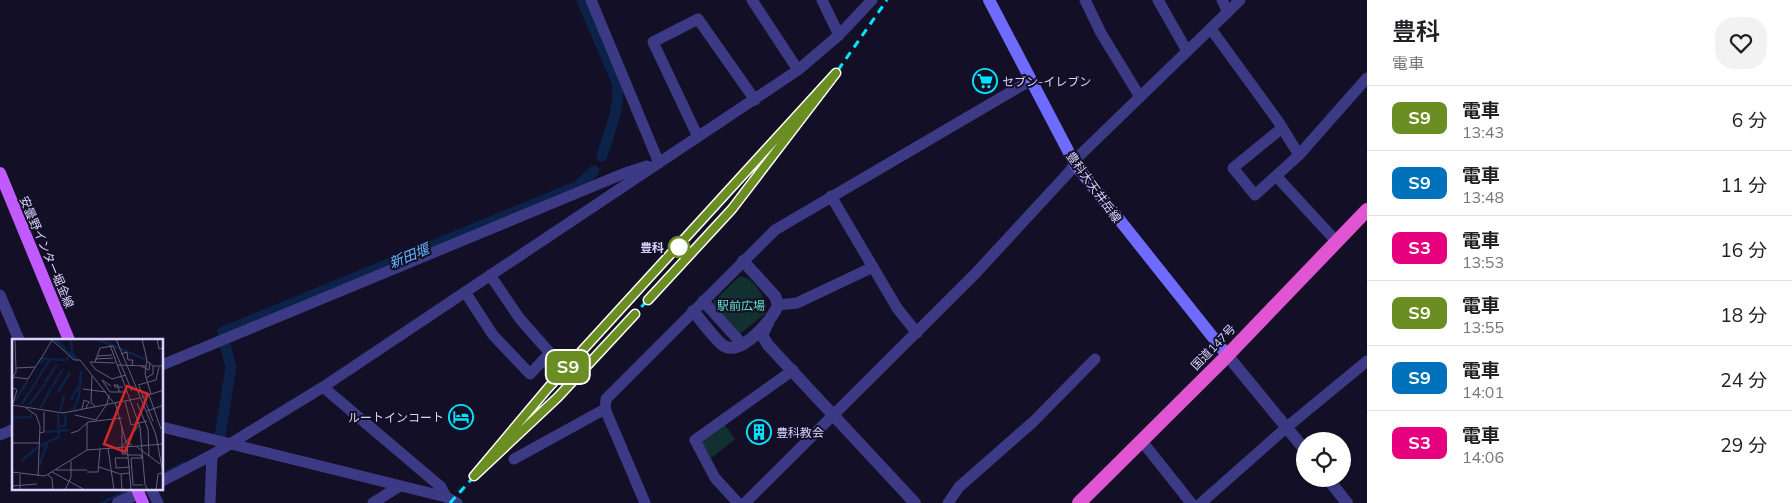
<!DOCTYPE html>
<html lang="ja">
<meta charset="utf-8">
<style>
:root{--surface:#fff;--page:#f2f2f2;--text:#202124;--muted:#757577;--line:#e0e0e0}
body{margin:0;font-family:Mulish,"Noto Sans JP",sans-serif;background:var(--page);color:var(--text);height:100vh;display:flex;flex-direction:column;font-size:19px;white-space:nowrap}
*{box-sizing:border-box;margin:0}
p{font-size:16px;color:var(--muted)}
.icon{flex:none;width:28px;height:28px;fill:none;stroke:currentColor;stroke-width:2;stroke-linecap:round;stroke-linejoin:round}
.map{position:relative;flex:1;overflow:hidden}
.panel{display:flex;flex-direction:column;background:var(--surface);width:425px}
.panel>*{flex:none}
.badge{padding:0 10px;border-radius:8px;font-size:18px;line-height:32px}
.controls{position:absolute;left:1296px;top:432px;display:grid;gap:10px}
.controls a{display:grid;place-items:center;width:55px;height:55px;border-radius:50%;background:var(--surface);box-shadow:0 1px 4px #0004;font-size:25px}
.map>.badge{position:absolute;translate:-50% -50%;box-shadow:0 0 0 2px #fff}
.round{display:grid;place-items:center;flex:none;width:52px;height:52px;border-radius:20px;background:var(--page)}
.summary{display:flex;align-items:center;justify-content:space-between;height:85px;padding:0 25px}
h1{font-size:24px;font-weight:600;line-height:38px}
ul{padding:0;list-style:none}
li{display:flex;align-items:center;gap:15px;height:65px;padding:0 25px;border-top:1px solid var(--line)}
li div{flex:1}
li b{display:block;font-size:19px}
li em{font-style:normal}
li .badge{min-width:55px;font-weight:700;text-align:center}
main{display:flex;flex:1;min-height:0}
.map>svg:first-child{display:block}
</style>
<main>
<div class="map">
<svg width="1367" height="503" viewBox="0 0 1367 503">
<rect width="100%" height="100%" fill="#130f26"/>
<!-- green -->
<g fill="#12302f">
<path d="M 740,276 C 755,278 767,299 766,313 L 740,334 L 712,303 Z"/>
<polygon points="724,424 735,439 711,458 701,440"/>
</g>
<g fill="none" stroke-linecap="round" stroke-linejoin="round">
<!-- stream -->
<g stroke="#0c2248" stroke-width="3">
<polyline points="162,474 184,463"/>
<polyline points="102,503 130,489"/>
</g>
<!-- canal -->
<g stroke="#0c2248" stroke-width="11">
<path d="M 582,0 L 617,82 C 621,107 609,132 602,156"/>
<polyline points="224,336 223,332 578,186 594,171"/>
<polyline points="220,436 231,367 225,344"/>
</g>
<!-- minor -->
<g stroke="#3d3a85" stroke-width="11">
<polyline points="591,0 659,163"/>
<polyline points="752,0 798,70"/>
<polyline points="822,0 839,35"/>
<polyline points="1085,0 1101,33 1140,97"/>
<polyline points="1158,0 1187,51"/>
<polyline points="1222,0 1228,12"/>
<polyline points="1211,29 1278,121 1299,155"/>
<polyline points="1282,128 1233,168 1255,195 1299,155 1367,78"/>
<polyline points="698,137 653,42 698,19 755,100"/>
<polyline points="1277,177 1336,241"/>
<polyline points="831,196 897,308 917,333"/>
<polyline points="465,292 493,335 530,374 550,353 520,319 490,275"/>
<polyline points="0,295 19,340"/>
<polyline points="703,301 743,345"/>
<polyline points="778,305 797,303 873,267"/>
<polyline points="162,365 625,173 647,166"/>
<polyline points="323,387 441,487 446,497"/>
<polyline points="162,427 446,497 457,503"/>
<polyline points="0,435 14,429"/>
<polyline points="1141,440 1191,503"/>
<polyline points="514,459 605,409"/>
<polyline points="162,481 212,455"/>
<polyline points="151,489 158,503"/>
<polyline points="210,503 212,455 323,387 798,70 839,35 872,0"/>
<polyline points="373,503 398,487"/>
<polyline points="645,503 605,409 606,399 775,230 1031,80"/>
<polyline points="738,503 715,478 695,440 793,370"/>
<polyline points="745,503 974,275 1070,171 1079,156 1240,0"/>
<polyline points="948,503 959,487 1033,422 1095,359"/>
<polyline points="1201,503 1287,427 1367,361"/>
</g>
<!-- tertiary -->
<g stroke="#3d3a85" stroke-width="12">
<path d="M 693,311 C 701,320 715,340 724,346 C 742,356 773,319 778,305 L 775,296 L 743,261"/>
<polyline points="768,323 762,335 768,345 915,503"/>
<polyline points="1227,355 1305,450"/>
<polyline points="1328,479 1347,503"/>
<polyline points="118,503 139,493"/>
</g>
<!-- secondary -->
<polyline stroke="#6f6bff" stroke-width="12" points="989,0 1075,164 1227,355"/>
<!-- primary -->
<g stroke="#c25bff" stroke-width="12">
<polyline points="0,173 69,340"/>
<polyline points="137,489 143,503"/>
</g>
<!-- trunk -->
<polyline stroke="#e055d1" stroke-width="14" points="1079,503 1222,361 1367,210"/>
<!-- rail -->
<g stroke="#00e5ff" stroke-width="3" stroke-dasharray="8 6" stroke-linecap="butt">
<polyline points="506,439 548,388 791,123"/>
<polyline points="474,476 558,397 732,209 836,73 887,0"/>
<polyline points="450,503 479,471"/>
</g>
</g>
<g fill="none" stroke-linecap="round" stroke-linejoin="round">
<defs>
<polyline id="line" points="635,314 558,397 474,476 548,388 836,73 732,209 648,300"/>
</defs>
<!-- line casing -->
<use href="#line" stroke="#fff" stroke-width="11"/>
<!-- line -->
<use href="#line" stroke="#6b8e23" stroke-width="8"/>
</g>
<!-- icons -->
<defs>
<symbol id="supermarket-ring" viewBox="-11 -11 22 22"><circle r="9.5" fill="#130f26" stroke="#00e5ff" stroke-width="1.5"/><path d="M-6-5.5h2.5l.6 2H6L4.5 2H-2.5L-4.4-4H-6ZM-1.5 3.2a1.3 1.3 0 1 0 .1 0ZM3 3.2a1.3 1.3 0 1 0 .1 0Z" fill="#00e5ff"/></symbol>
<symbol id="hotel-ring" viewBox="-11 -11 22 22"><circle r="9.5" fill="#130f26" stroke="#00e5ff" stroke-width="1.5"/><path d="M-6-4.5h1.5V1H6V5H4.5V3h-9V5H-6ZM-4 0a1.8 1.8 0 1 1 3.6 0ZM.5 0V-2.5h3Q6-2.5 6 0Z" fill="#00e5ff"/></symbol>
<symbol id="building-ring" viewBox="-11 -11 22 22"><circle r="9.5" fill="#130f26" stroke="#00e5ff" stroke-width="1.5"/><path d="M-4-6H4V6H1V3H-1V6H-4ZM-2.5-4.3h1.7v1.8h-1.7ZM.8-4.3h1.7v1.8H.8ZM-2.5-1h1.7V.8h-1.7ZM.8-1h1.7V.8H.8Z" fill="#00e5ff"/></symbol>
</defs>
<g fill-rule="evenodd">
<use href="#supermarket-ring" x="971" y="67" width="28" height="28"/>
<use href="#hotel-ring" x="447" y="403" width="28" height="28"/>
<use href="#building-ring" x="745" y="418" width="28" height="28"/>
</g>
<!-- markers -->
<circle fill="#fff" stroke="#6b8e23" stroke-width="2.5" cx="679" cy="247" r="10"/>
<g text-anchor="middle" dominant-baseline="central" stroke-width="4" stroke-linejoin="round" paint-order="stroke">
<!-- poi labels -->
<g font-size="12" fill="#d9d4ff" stroke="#130f26" text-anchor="start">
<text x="1002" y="81">セブン-イレブン</text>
<text x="444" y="417" text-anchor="end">ルートインコート</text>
<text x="776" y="432">豊科教会</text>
</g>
<!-- street labels -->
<g font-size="12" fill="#d9d4ff" stroke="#130f26">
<text transform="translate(1094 187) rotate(54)">豊科大天井岳線</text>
<text transform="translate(47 252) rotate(67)">安曇野インター堀金線</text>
<text transform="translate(1213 347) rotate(-46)">国道147号</text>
</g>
<!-- stop labels -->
<g font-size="12" font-weight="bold" fill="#d9d4ff" stroke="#130f26" text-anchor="end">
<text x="664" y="247">豊科</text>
</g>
<!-- park labels -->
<g font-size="12" fill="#5fe0c0" stroke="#130f26">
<text x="741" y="305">駅前広場</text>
</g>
<!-- water labels -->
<g font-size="14" font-style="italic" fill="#62b6ff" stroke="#130f26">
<text transform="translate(409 256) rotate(-22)">新田堰</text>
</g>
</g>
<!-- overview -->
<g transform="translate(12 339)">
<rect width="151" height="151" fill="#130f26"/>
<path fill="none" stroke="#0c2248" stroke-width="2.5" d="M 43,0 L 63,20M 59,0 L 60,14 L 66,22M 85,0 L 135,21M 27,25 L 32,20 L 54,21 L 60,14M 26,39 L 38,20M 33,44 L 45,25M 40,48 L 51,30M 46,53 L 58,34M 59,61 L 65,50 L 68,52M 3,62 L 16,41M 9,66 L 26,40M 17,66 L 33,45M 29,69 L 39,49M 59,70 L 63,69 L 67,57 L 69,32M 48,72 L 52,57M 0,79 L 18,78 L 20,74M 46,87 L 53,87 L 54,76M 33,93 L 58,91M 28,107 L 47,98 L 46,75M 9,122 L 26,108M 27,127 L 35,105"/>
<path fill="none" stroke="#625e7d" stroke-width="1" d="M 104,0 L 144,96 L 152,140M 130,0 L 135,21 L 133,35 L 139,55M 145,0 L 147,10 L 152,9M 40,1 L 62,21 L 68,21 L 101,63M 98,6 L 128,88 L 133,146 L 136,151M 109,15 L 115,13 L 116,21 L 121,21 L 120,26M 85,17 L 100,16M 29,20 L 40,1M 83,20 L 101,19M 135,22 L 141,27 L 152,27M 83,23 L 88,9 L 101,7 L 120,52M 103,24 L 78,23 L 83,30 L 100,40 L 114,36M 105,26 L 134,27M 129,27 L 137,31 L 138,23M 4,29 L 23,28M 80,37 L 79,64 L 83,67M 0,38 L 16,40 L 29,19M 1,38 L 4,33 L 3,0M 134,39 L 141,35 L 141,27M 126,46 L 144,41 L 147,28M 99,47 L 90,41 L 98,53 L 113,53M 127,47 L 141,82M 0,48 L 5,51 L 1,64M 71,50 L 94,53M 107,53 L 107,51 L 106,48 L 106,46 L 102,46 L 103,48 L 111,48M 137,56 L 149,90M 130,58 L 152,51M 113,62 L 119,86 L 135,82M 103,63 L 114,103 L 120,106M 125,64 L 136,90 L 137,117M 0,66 L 51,74 L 128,59M 14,69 L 24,76 L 28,87 L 26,137M 70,70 L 72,61 L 77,63 L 74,69M 135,72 L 152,66M 63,76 L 84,81M 84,81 L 95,65 L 97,56M 75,84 L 75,111M 110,88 L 110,115 L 115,115M 28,94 L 32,93 L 32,73M 59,94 L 66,92 L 76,83 L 110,79M 0,104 L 28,104M 111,107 L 127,86M 115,107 L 119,150M 125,108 L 148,125M 96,109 L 102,151M 115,116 L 129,116 L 130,119M 130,119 L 119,119 L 121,146 L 131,146M 104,126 L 104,129 L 118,128M 104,126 L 103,119 L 116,119M 87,128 L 108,135 L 117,134M 44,131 L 75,131M 0,133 L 33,137 L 75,111 L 152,105M 40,133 L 73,151M 75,133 L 86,133 L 88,110M 8,135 L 8,151M 109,135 L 110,150M 36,136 L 40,139 L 41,151M 0,147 L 25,145M 53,151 L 59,138 L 59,122M 95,151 L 141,151M 144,151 L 146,135 L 150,134"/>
<path fill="#d62828" fill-opacity="0.15" stroke="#d62828" stroke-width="2.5" d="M 115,47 L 136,55 L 113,113 L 92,105 Z"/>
<rect width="151" height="151" fill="none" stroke="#d9d4ff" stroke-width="2.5"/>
</g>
</svg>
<div class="controls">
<a><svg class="icon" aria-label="locate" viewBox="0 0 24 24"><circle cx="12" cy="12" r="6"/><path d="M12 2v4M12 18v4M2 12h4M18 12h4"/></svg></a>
</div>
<b class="badge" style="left:568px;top:367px;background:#6b8e23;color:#fff">S9</b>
</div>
<section class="panel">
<div class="summary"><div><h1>豊科</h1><p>電車</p></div><a class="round"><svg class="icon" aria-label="heart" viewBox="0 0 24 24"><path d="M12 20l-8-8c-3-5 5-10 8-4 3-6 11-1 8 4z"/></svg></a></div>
<ul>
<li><span class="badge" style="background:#6b8e23;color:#fff">S9</span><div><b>電車</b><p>13:43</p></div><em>6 分</em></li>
<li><span class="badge" style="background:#0072bc;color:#fff">S9</span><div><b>電車</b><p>13:48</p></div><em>11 分</em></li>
<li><span class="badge" style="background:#e6007e;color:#fff">S3</span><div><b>電車</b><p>13:53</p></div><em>16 分</em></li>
<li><span class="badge" style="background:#6b8e23;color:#fff">S9</span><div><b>電車</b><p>13:55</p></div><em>18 分</em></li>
<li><span class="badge" style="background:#0072bc;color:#fff">S9</span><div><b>電車</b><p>14:01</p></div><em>24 分</em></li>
<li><span class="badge" style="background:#e6007e;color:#fff">S3</span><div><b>電車</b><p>14:06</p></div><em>29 分</em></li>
</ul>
</section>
</main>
